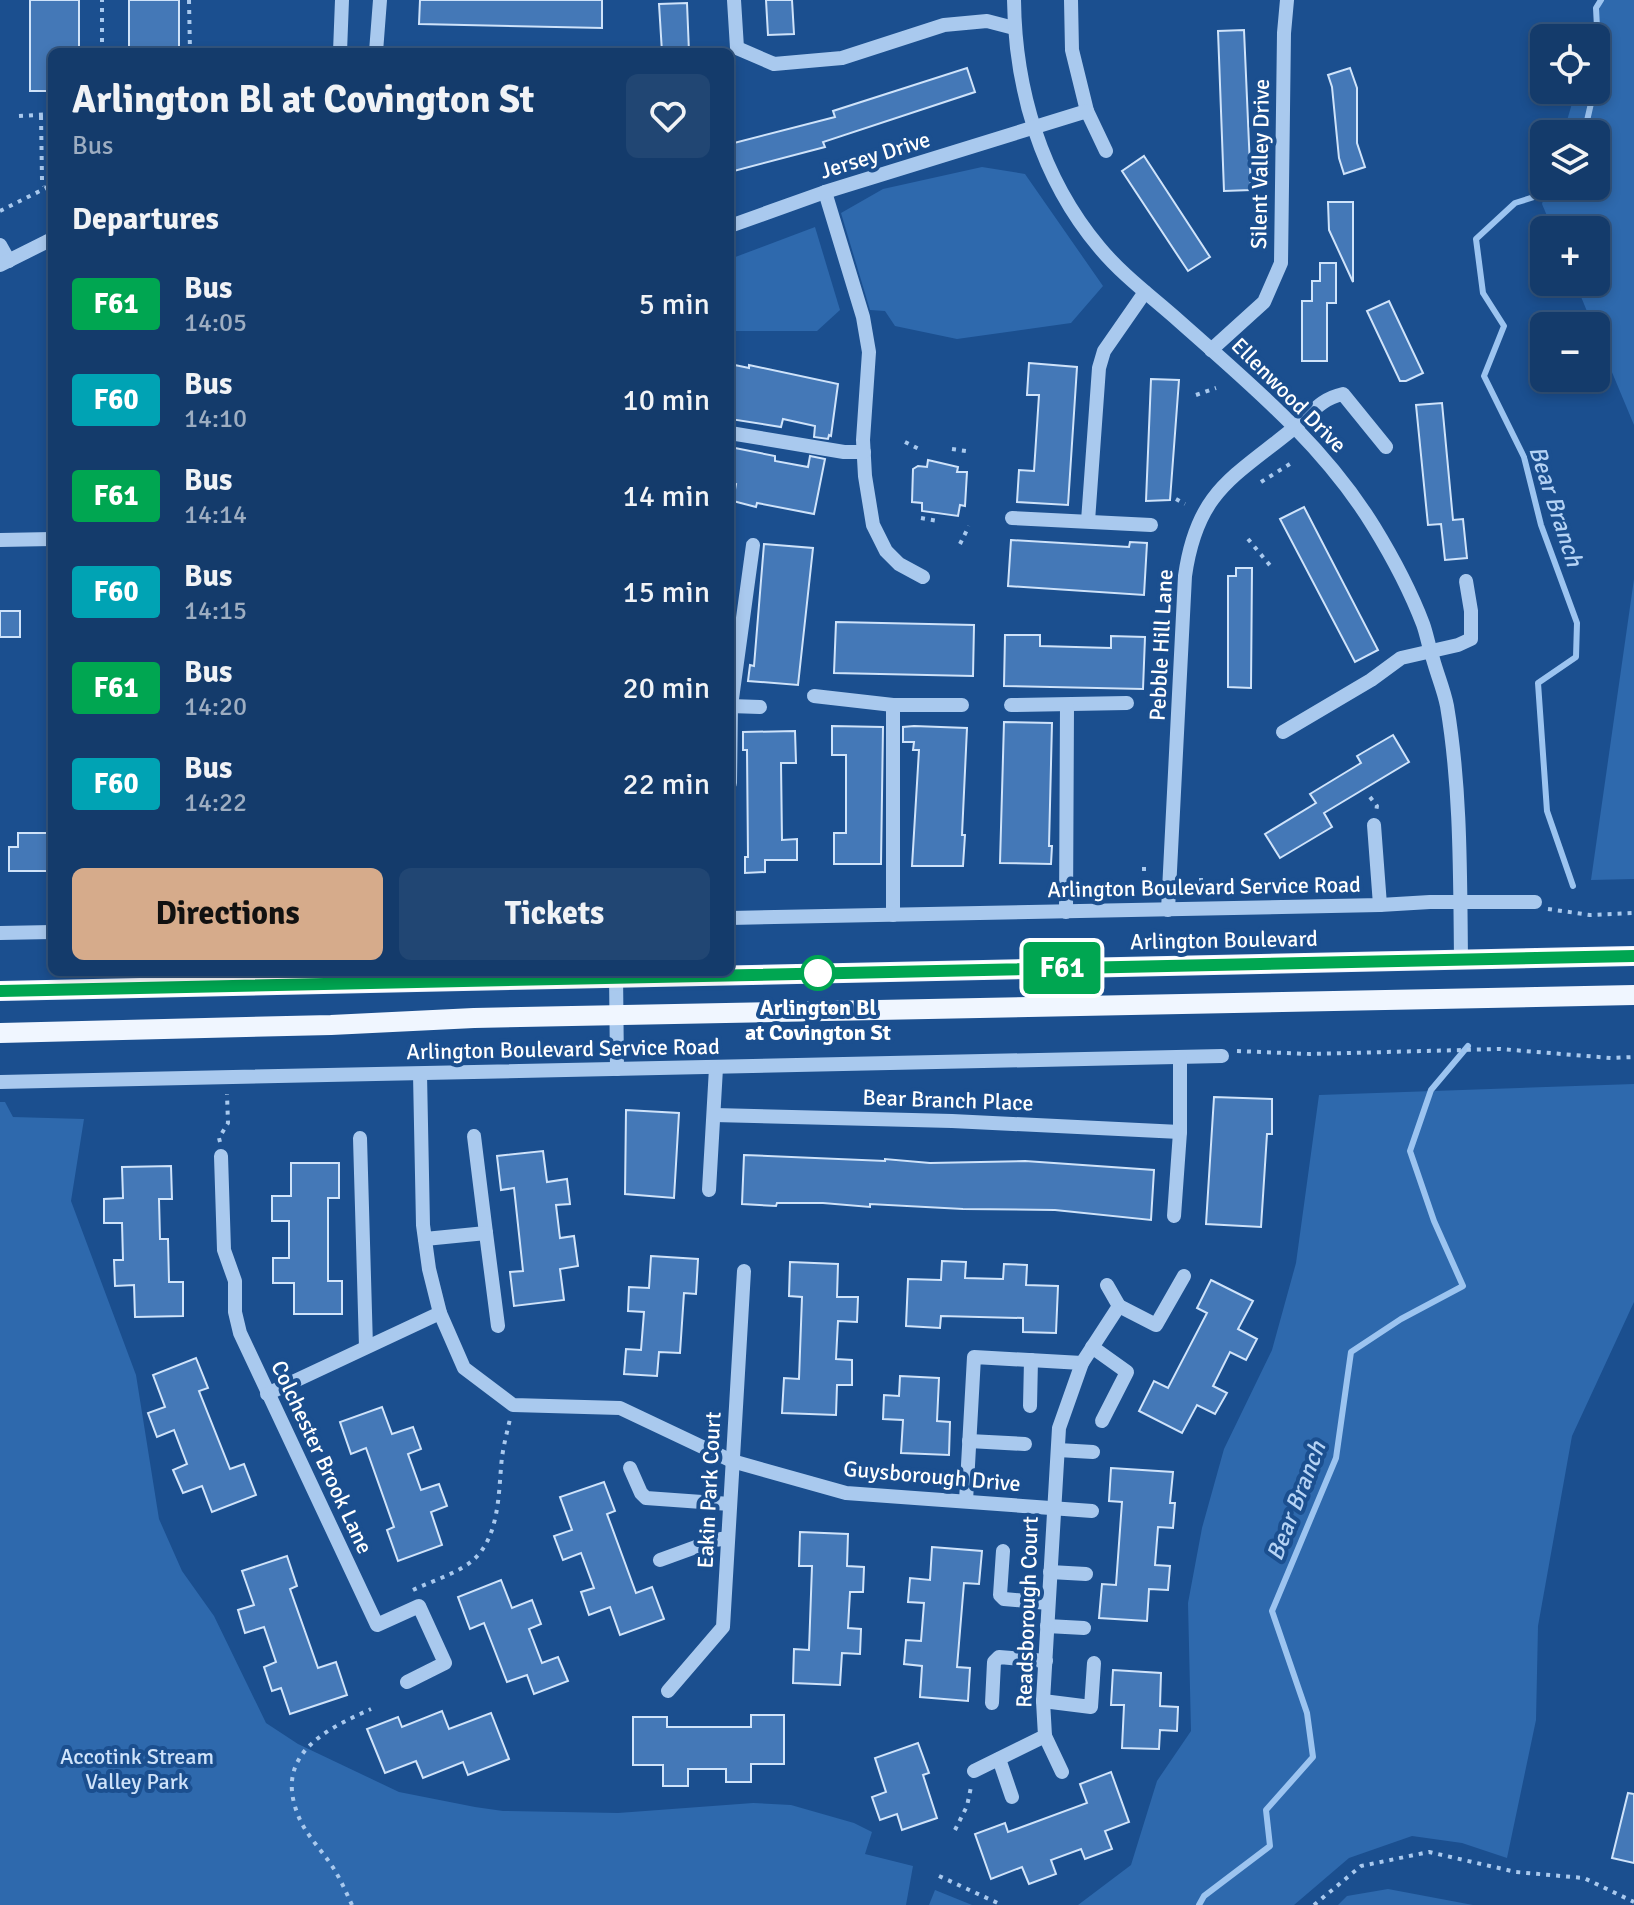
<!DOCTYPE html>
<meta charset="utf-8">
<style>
:root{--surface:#143b6b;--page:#214673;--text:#f1f3f6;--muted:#9dadc1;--line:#33557e;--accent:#d6ab8b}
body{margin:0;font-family:Signika,sans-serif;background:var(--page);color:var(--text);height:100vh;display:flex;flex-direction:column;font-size:30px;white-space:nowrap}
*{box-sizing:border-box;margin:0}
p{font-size:26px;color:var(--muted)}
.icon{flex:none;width:44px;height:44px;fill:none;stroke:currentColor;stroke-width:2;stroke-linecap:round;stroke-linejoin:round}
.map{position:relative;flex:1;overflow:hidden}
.sheet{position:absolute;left:48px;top:48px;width:686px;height:928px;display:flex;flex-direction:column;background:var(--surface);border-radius:12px;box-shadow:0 4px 12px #0003,0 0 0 2px var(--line)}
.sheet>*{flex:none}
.badge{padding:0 16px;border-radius:6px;font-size:28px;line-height:52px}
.tools{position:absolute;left:1530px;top:24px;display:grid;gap:16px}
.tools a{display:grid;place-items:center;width:80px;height:80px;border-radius:12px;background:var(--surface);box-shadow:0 4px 12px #0003,0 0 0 2px var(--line);font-size:40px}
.map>.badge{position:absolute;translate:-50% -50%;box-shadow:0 0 0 4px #fff}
h2{padding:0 24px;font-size:30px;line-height:72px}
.round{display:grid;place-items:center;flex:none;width:84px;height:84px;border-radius:12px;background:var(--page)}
.summary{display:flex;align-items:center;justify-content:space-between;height:136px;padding:0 24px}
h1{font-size:38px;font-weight:800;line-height:60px}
.action{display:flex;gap:16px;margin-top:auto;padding:16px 24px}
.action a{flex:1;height:92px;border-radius:12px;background:var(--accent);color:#111;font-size:32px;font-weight:800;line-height:92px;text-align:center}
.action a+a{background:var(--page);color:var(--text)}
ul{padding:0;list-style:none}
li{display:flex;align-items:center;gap:24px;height:96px;padding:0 24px}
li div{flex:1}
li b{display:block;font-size:30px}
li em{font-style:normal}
li .badge{min-width:88px;font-weight:700;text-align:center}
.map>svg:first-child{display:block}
</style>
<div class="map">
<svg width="1634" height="1905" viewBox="0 0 1634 1905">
<rect width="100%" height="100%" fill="#1b4f8f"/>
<!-- green -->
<g fill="#2e69ad">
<polygon points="1602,0 1634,0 1634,425 1596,334 1596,326 1593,326 1575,282 1596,282 1596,230 1553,230 1542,204 1547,186 1596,186 1596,134 1563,134 1576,90 1596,90 1596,38 1591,38"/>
<polygon points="982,167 1025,174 1103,286 1071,323 957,339 895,326 885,311 870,310 841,213 883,189"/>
<polygon points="815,227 840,310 817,331 730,331 730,259"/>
<polygon points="1634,579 1634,879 1591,880"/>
<polygon points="1634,1084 1634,1302 1572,1436 1538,1626 1536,1720 1507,1858 1462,1843 1412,1836 1349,1858 1294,1905 1078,1905 1131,1865 1157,1781 1191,1731 1188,1603 1202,1528 1224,1449 1272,1350 1296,1263 1319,1095"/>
<polygon points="0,1102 5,1102 13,1117 84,1119 71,1201 136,1375 159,1519 182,1571 214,1616 266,1723 298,1744 399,1792 475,1807 503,1811 618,1813 753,1803 791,1805 854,1823 872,1832 865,1854 913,1866 906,1905 0,1905"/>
<polygon points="1388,1889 1473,1905 1338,1905 1347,1896"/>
<polygon points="935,1890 972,1905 929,1905"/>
</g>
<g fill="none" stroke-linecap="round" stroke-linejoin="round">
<!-- stream -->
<g stroke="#9cc4f0" stroke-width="6">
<polyline points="1596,79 1599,66 1596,8 1601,0"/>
<polyline points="1584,134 1594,90"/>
<polyline points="1569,186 1515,203 1476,239 1483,293 1504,326 1484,376 1524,457 1541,525 1577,623 1576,657 1538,683 1547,811 1573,886"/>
<polyline points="1199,1905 1204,1896 1270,1846 1266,1810 1313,1757 1307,1713 1272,1611 1336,1458 1351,1352 1401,1319 1463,1286 1434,1221 1410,1151 1431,1090 1468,1046"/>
</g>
</g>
<!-- building -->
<g fill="#4478b7" stroke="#cfe3fa" stroke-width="2">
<polygon points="30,0 79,0 79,52 52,52 52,91 30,91"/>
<rect x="129" y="0" width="50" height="52"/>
<polygon points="420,0 602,0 602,28 419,24"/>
<polygon points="766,0 792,0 794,34 768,35"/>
<polygon points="687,3 689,52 662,52 659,4"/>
<polygon points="1244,30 1251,190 1224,191 1218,31"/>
<polygon points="967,68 975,92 823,142 825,147 730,172 730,144 835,117 833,111"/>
<polygon points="1350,68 1357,88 1357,143 1365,167 1344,174 1339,158 1332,87 1328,75"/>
<polygon points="1144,156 1210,257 1188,271 1122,171"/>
<polygon points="1328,202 1353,202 1353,282 1329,230"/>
<polygon points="1320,263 1336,263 1336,303 1327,303 1327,361 1302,361 1302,301 1312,301 1312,281 1320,281"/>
<polygon points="1389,301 1423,373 1406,381 1400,381 1367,311"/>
<polygon points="1029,363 1077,367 1068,505 1017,502 1019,470 1034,471 1039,395 1027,395"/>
<polygon points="730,364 749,368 749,365 838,384 831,436 829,435 828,439 814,437 815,426 783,419 781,427 730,419"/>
<polygon points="1151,379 1179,380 1170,500 1146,501"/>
<polygon points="1442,403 1453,520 1463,519 1467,558 1445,560 1441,524 1428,525 1416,405"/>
<polygon points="730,447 775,456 775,461 808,467 810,456 825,459 814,514 757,503 756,507 733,501 736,484 730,483"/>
<polygon points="928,460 958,467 957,472 967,472 965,506 960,505 958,516 922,511 922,503 912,502 913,469 918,466 927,467"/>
<polygon points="1304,507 1378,650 1355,662 1280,519"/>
<polygon points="1011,540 1129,547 1130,542 1147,543 1144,595 1008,586"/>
<polygon points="764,544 813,548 798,685 748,681 750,665 754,666"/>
<polygon points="1236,568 1252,568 1251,688 1228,687 1228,576 1236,576"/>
<rect x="0" y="611" width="20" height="26"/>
<polygon points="836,622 974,625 973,676 834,673"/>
<polygon points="1005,635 1040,635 1040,646 1111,648 1111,636 1145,637 1143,689 1004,686"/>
<polygon points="1004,722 1052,723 1049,846 1052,846 1051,864 1000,863"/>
<polygon points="832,726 883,727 881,864 834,864 834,833 846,833 846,755 832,755"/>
<polygon points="914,726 967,728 962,835 965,835 963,866 912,866 919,750 913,750 914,742 903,742 903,727"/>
<polygon points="795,731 796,763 781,763 782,840 797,839 797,860 765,860 765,872 745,873 745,857 748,857 747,750 743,750 743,732"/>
<polygon points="1393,735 1409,762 1324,813 1332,827 1280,858 1265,834 1316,803 1310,794 1361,763 1357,756"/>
<polygon points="18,833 52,833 52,871 9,871 9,847 18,847"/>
<polygon points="1214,1097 1272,1099 1272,1134 1267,1134 1261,1227 1206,1224"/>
<polygon points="626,1110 679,1113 674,1198 625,1194"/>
<polygon points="543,1151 547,1182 567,1179 570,1204 556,1205 560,1238 574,1236 578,1266 560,1269 564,1300 514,1306 510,1272 523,1271 514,1188 501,1190 497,1156"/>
<polygon points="744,1155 885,1161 885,1159 930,1163 1025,1161 1154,1170 1151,1220 1055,1210 963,1209 870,1204 870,1207 823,1203 777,1203 776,1206 742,1204"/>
<polygon points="291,1163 339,1163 339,1198 328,1198 328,1281 342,1281 342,1314 294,1314 294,1283 273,1283 273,1258 289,1258 289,1221 272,1221 272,1196 291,1196"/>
<polygon points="171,1166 172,1199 159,1199 160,1239 168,1239 169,1282 183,1282 183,1316 135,1317 134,1285 115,1286 114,1260 123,1260 122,1223 104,1223 104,1199 123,1198 122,1167"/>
<polygon points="651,1256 698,1259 696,1294 684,1293 680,1353 659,1352 657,1376 624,1374 626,1349 641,1350 644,1312 628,1311 629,1287 649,1288"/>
<polygon points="942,1261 966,1262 965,1278 1003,1279 1004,1264 1027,1265 1026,1285 1058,1286 1056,1333 1023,1332 1023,1318 941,1316 940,1328 906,1326 908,1279 941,1280"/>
<polygon points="790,1262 838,1264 837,1297 858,1297 857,1322 838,1321 836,1359 852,1360 852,1385 837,1385 836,1415 782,1413 784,1378 799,1379 802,1297 789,1296"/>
<polygon points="1211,1280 1253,1301 1238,1329 1257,1339 1246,1360 1230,1352 1213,1386 1227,1393 1215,1414 1197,1405 1182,1433 1139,1411 1154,1381 1168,1388 1207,1313 1197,1308"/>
<polygon points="196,1358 208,1388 199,1391 230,1469 244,1464 256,1495 212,1512 202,1486 183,1493 173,1470 187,1464 174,1430 157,1437 148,1413 165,1407 153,1375"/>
<polygon points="900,1376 939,1378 937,1421 950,1422 949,1455 901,1453 903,1420 883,1419 884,1395 899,1396"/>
<polygon points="382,1407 392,1434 413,1427 421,1449 408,1454 421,1490 439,1484 447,1506 431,1512 442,1545 398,1561 387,1530 394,1527 366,1448 351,1454 340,1422"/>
<polygon points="1111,1468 1173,1472 1170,1503 1175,1503 1173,1528 1158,1527 1155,1565 1170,1566 1168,1590 1149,1589 1147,1621 1099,1618 1102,1584 1116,1585 1122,1502 1109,1501"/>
<polygon points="604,1482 615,1511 607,1514 636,1593 652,1587 664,1619 620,1635 610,1607 589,1615 581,1592 594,1588 581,1553 563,1560 554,1536 572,1530 560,1497"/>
<polygon points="800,1532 848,1534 847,1566 864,1567 863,1592 850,1592 848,1628 861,1629 860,1654 842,1653 840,1685 793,1683 794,1649 809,1650 812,1566 799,1566"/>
<polygon points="932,1547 982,1551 979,1584 964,1583 957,1667 970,1668 968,1701 920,1697 922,1666 904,1664 906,1640 921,1641 924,1603 908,1602 910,1578 930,1580"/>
<polygon points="287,1556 297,1586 290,1589 318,1668 336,1662 347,1695 290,1714 281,1688 272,1691 264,1667 276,1662 264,1627 245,1633 238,1610 254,1605 242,1571"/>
<polygon points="501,1580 512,1608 532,1600 541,1624 529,1629 542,1663 558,1657 568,1681 534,1694 527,1675 507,1682 484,1623 470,1629 458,1597"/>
<polygon points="1113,1670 1161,1673 1160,1706 1178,1707 1177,1731 1160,1730 1159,1749 1122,1748 1124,1705 1111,1705"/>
<polygon points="442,1711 449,1729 491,1713 509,1759 468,1775 463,1762 423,1778 416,1761 385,1773 367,1729 398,1717 402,1727"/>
<polygon points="751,1715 784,1715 784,1764 751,1764 751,1782 726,1782 726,1769 688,1769 688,1786 663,1786 663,1765 633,1765 633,1717 667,1717 667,1727 751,1727"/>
<polygon points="918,1743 929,1773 923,1775 937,1818 902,1830 897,1814 880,1820 872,1797 886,1792 875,1758"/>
<polygon points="1111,1772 1129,1822 1105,1831 1112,1849 1085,1859 1081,1849 1051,1860 1056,1874 1029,1884 1022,1867 991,1879 975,1834 1005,1823 1008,1832 1087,1803 1080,1784"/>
<polygon points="1628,1793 1634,1794 1634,1863 1612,1858"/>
</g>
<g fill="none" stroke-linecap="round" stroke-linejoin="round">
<!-- path -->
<g stroke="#a9c9ee" stroke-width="4" stroke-dasharray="4 6" stroke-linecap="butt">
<polyline points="189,0 190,52"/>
<polyline points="102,52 102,0"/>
<polyline points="19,116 52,114"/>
<polyline points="41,116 42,180 44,186"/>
<polyline points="0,211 52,185"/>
<polyline points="1196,395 1216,388"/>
<polyline points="905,442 919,449"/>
<polyline points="952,449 966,451"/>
<polyline points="1261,482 1293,462"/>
<polyline points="1176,499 1185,504"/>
<polyline points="921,518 938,521"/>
<polyline points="1248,539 1273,569"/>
<polyline points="960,544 969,526"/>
<polyline points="1370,797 1377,806 1376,811"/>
<polyline points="1144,867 1144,891"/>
<polyline points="1201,892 1201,876"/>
<polyline points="1548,909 1590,915 1634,913"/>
<polyline points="1237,1051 1310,1054 1500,1049 1611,1058 1634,1057"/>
<polyline points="220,1142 219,1138 228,1123 227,1094"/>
<path d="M 413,1590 C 430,1582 449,1576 465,1566 C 501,1544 498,1493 502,1457 C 504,1444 507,1432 510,1419"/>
<polyline points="955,1830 967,1806 971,1787"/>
<polyline points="939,1876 1002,1905"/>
<path d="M 352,1905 C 346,1892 340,1878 332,1866 C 321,1849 305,1834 298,1815 C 274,1755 324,1730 371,1709"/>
<polyline points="1314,1905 1361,1866 1429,1852 1516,1872 1584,1878 1634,1902"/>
</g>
<!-- minor -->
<g stroke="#a9c9ee" stroke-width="14">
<polyline points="734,0 737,48 774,64 842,58 944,25 987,21 1014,28"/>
<path d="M 1014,0 C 1015,89 1041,178 1099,247 C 1122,275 1152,297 1179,321 C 1250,384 1324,445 1374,527 C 1393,558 1410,590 1423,624 C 1427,635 1429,648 1433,659 C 1437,674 1444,690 1447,706 C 1461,789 1460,875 1461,959"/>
<polyline points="1071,0 1072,50 1087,111"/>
<polyline points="340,52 342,0"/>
<polyline points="376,52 380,0"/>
<polyline points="825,192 863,317 869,352 863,440 865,476 873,525 886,551 899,564 923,577"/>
<polyline points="730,226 825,192 1087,111 1106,151"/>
<polyline points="0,245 9,261"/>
<polyline points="0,265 52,239"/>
<polyline points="1211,350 1264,302 1281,263 1284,33 1287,0"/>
<polyline points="730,433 844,452 864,452"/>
<polyline points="1012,518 1151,525"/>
<polyline points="1088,521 1099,368 1104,351 1145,292"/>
<polyline points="0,540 52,539"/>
<polyline points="814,696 893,705 962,705"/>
<polyline points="1011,705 1127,703"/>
<polyline points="730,706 760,707"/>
<polyline points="1283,732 1371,680 1401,658 1458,645 1471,639 1471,611 1466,581"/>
<polyline points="730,783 731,706 753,545"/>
<polyline points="1374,825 1380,905"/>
<path d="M 1168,910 L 1185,576 C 1197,491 1233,478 1294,428 C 1312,413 1320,399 1343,394 L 1386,447"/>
<polyline points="1066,912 1067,706"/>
<polyline points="893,915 893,705"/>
<polyline points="730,918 1380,905 1430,902 1535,902"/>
<polyline points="0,933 52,932"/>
<polyline points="616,972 617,1069"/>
<polyline points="420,1074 423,1225 429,1269 440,1313 464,1368 513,1405 620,1408 732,1461 846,1493 1092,1511"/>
<polyline points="0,1082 1222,1056"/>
<polyline points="714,1115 952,1121 1180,1132"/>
<polyline points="474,1136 486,1233"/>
<polyline points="360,1138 366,1347"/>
<polyline points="221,1156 224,1250 235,1281 235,1312 240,1333 377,1625 419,1606 445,1663 407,1682"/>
<polyline points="709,1190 716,1068"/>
<polyline points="1174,1216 1180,1132 1180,1059"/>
<polyline points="425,1239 486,1233 498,1326"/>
<polyline points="1119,1306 1156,1325 1184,1276"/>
<polyline points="1092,1347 1127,1372 1102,1421"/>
<polyline points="267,1394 440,1313"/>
<polyline points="1030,1406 1031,1360"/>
<polyline points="969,1441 1025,1444"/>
<polyline points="1058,1450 1093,1452"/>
<polyline points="630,1468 641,1493 646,1498 730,1504"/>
<polyline points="966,1501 974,1357 1082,1363"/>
<polyline points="1003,1551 1000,1595 1004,1599 1048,1603"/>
<polyline points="660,1560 715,1540 728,1538"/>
<polyline points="1050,1572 1086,1574"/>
<polyline points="1047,1626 1084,1628"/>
<polyline points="668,1691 723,1627 744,1271"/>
<polyline points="1043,1701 1091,1707 1094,1663"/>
<polyline points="992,1703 994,1662 999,1657 1046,1661"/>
<polyline points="1045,1736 1062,1772"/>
<polyline points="999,1759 1012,1797"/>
<polyline points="974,1771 1045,1736 1043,1701 1059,1428 1082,1363 1119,1306 1107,1285"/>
</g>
<!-- major -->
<g stroke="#f0f6ff" stroke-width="20">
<polyline points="0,991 1634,956"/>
<polyline points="0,1033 331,1025 474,1018 1634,995"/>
</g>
</g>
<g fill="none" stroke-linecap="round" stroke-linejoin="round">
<defs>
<polyline id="line" points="0,991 1634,956"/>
</defs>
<!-- line casing -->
<use href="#line" stroke="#fff" stroke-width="18"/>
<!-- line -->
<use href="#line" stroke="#00a651" stroke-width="12"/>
</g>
<!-- markers -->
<circle fill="#fff" stroke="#00a651" stroke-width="4" cx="818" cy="973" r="16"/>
<g text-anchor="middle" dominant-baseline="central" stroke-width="8" stroke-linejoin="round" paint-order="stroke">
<!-- street labels -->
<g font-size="22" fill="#fff" stroke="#1b4f8f">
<text transform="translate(875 155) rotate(-17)">Jersey Drive</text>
<text transform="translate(1260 164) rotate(-89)">Silent Valley Drive</text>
<text transform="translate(1289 395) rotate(45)">Ellenwood Drive</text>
<text transform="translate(1161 645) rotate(-87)">Pebble Hill Lane</text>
<text transform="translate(1204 887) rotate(-1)">Arlington Boulevard Service Road</text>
<text transform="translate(1224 940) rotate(-1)">Arlington Boulevard</text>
<text transform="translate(563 1049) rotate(-1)">Arlington Boulevard Service Road</text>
<text transform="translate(948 1100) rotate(2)">Bear Branch Place</text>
<text transform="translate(322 1457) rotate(65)">Colchester Brook Lane</text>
<text transform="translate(932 1476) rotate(5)">Guysborough Drive</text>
<text transform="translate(709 1490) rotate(-87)">Eakin Park Court</text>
<text transform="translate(1027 1612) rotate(-88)">Readsborough Court</text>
</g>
<!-- stop labels -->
<g font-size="22" font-weight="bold" fill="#fff" stroke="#1b4f8f">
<text x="818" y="1007">Arlington Bl<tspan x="818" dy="25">at Covington St</tspan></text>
</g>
<!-- park labels -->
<g font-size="22" fill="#cfe3fa" stroke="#1b4f8f">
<text x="137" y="1756">Accotink Stream<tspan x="137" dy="25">Valley Park</tspan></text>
</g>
<!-- water labels -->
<g font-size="24" font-style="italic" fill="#b5d3f5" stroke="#1b4f8f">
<text transform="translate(1556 506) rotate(72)">Bear Branch</text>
<text transform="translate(1296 1501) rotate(-69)">Bear Branch</text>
</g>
</g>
</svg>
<div class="tools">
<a><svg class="icon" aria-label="locate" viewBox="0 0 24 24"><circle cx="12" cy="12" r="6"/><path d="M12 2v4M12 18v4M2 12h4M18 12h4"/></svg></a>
<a><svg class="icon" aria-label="layers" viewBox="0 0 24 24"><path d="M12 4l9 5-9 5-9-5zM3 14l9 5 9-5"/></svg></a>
<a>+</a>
<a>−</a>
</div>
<b class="badge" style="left:1062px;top:968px;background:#00a651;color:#fff">F61</b>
<section class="sheet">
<div class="summary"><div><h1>Arlington Bl at Covington St</h1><p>Bus</p></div><a class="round"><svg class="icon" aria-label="heart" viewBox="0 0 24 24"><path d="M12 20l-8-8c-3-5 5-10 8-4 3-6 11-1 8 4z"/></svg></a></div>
<h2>Departures</h2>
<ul>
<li><span class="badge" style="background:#00a651;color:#fff">F61</span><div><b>Bus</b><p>14:05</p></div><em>5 min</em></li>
<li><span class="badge" style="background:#00a3b4;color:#fff">F60</span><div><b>Bus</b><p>14:10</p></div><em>10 min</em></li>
<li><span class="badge" style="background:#00a651;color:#fff">F61</span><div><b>Bus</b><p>14:14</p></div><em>14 min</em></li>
<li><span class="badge" style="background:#00a3b4;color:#fff">F60</span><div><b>Bus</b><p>14:15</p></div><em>15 min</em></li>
<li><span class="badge" style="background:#00a651;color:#fff">F61</span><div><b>Bus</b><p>14:20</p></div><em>20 min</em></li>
<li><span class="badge" style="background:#00a3b4;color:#fff">F60</span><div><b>Bus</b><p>14:22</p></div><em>22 min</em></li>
</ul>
<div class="action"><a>Directions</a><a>Tickets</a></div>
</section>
</div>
